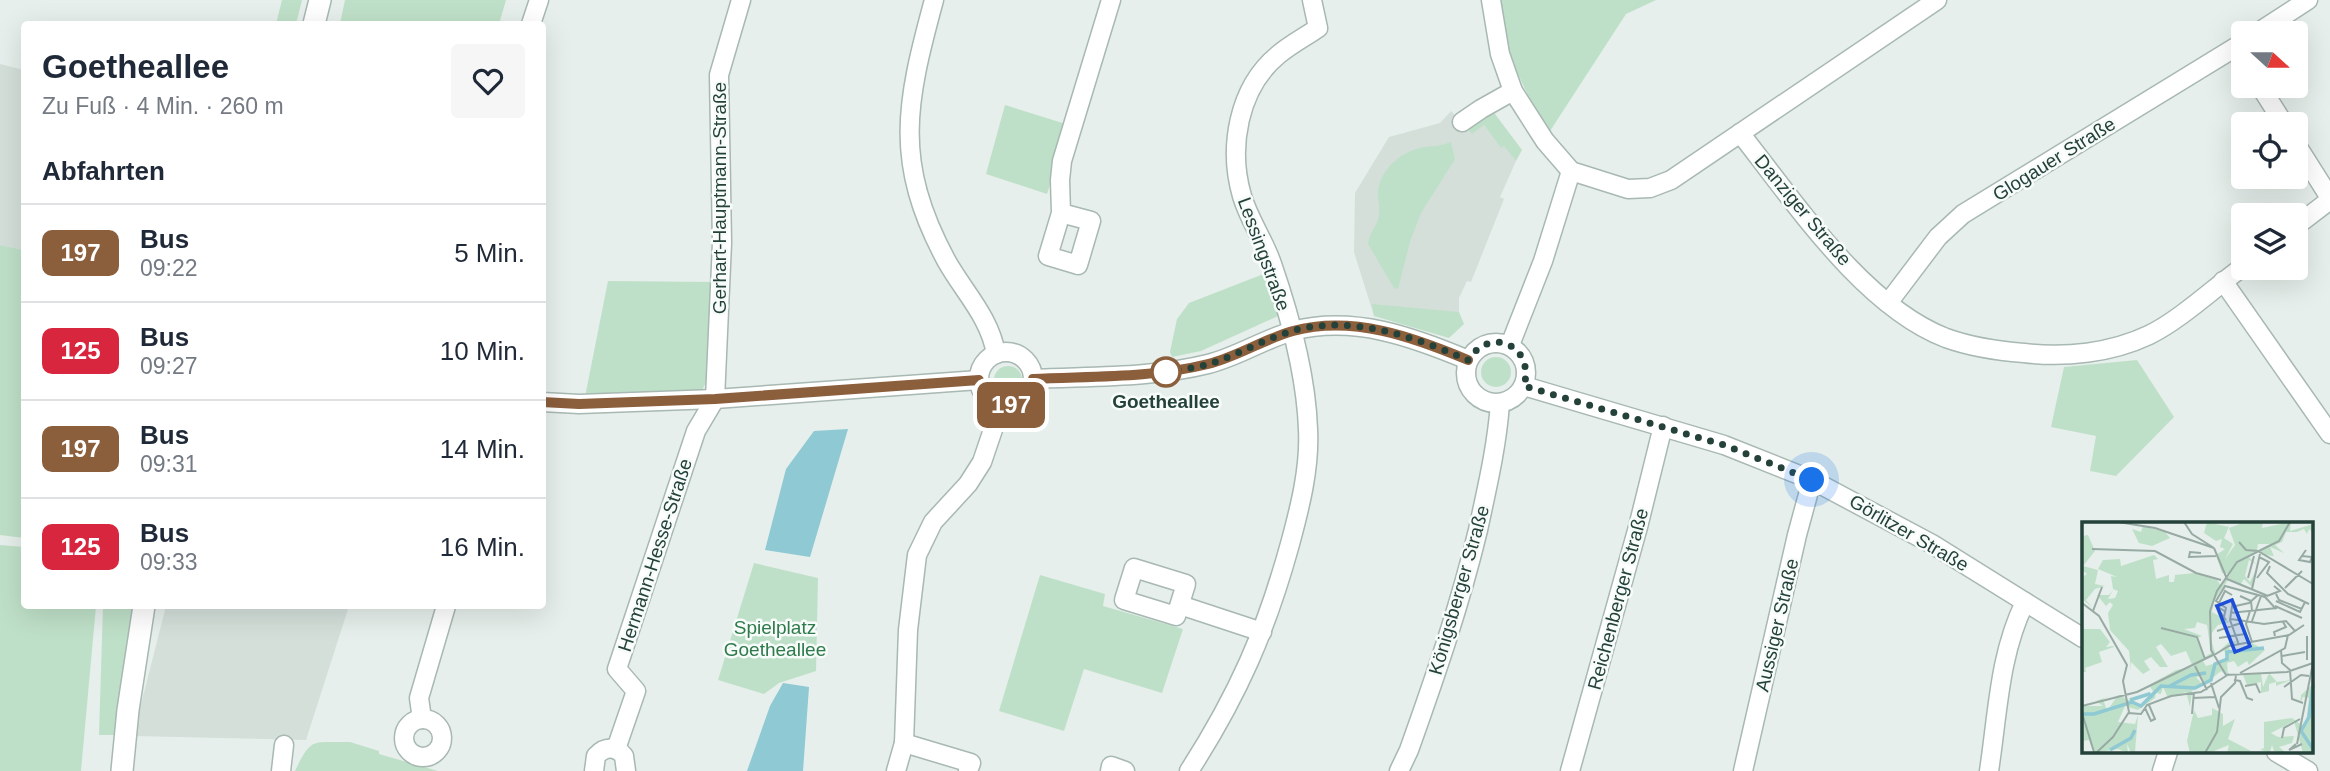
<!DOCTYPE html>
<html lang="de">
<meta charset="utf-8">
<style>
:root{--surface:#fff;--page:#f6f6f7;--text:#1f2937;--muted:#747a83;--line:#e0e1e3}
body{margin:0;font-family:Helvetica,sans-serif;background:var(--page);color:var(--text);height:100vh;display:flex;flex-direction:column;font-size:26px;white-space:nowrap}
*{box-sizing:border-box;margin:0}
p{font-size:23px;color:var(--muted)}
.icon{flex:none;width:38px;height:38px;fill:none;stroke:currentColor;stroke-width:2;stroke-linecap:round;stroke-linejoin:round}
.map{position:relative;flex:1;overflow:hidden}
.panel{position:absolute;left:21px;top:21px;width:525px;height:588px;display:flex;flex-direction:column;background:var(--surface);border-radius:7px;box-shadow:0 7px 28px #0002}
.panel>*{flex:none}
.badge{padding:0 14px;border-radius:10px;font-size:24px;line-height:46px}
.needle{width:46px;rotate:111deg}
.tools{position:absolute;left:2231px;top:21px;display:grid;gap:14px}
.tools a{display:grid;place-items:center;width:77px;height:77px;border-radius:7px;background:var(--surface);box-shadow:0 7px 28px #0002;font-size:35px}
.you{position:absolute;width:35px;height:35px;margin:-18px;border:5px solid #fff;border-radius:50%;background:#1a73e8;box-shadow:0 0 0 10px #1a73e833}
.map>.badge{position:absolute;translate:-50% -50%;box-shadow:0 0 0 4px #fff}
h2{padding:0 21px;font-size:26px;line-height:63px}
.round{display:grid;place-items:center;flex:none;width:74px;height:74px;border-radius:7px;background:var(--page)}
.summary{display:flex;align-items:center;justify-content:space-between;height:119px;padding:0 21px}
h1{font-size:33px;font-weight:600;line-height:52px}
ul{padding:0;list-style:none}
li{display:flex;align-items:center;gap:21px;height:98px;padding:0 21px;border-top:2px solid var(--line)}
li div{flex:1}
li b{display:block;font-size:26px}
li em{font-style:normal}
li .badge{min-width:77px;font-weight:700;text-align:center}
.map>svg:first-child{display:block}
</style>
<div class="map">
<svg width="2330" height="771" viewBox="0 0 2330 771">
<rect width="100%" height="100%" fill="#e6efeb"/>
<!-- built -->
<g fill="#d4dfda">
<polygon points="0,64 24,70 24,250 0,245"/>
<polygon points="1451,111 1462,122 1484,125 1501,147 1504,145 1516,161 1500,197 1504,199 1471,282 1467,281 1459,298 1459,312 1454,322 1374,316 1354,252 1355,193 1389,137 1440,123"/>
<polygon points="166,606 349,606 306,740 133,736"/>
</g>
<!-- green -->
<g fill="#bfe0c8">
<polygon points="282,0 302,0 296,24 276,24"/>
<polygon points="345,0 506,0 499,24 340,24"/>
<polygon points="1500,0 1656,0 1626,14 1550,131 1532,104 1509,55"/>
<polygon points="1005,105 1069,125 1047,194 986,174"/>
<polygon points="1492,110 1522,150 1516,161 1504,146 1501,148 1484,125 1472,134 1467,128"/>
<path d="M 1451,142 L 1455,159 L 1421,213 L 1410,242 L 1398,289 L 1394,288 L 1368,244 C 1369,232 1379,225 1379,213 C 1380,205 1377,198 1378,191 C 1381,168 1402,151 1424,147 C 1433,146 1442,146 1451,142 Z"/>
<polygon points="0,245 24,250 24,538 0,535"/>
<polygon points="1266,273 1278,316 1201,351 1172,357 1170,352 1177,319 1189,303"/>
<polygon points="608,281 713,282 708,379 702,390 632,397 585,397"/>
<polygon points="1372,304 1459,312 1464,324 1449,338 1374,316"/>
<circle cx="1496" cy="372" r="15"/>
<polygon points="2137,360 2174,417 2116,476 2090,471 2096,436 2051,427 2064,367"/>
<circle cx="1008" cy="380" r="14"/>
<polygon points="0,545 24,547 24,606 96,606 81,771 0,771"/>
<polygon points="754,563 818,578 816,671 779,683 764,694 718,680"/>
<polygon points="1040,575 1105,594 1103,606 1183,629 1162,693 1084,669 1064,731 999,711"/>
<polygon points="103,606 133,606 119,735 99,735"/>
<path d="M 350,742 L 379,751 L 379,754 L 438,771 L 295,771 C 312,735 313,743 350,742 Z"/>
</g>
<!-- water -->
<g fill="#8ec9d4">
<polygon points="848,429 810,557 765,550 786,469 814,431"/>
<polygon points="783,683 809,687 803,771 747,771 770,706"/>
</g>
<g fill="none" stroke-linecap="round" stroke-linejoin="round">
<defs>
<g id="minor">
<path d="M 934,0 C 906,103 893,161 946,260 C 963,291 990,317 996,354"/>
<polyline points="1491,0 1500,54 1513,91 1545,141 1571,171 1628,189 1650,188 1671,180 1937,0"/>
<polyline points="531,24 539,0"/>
<polyline points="2257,33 2308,0"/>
<polyline points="2260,86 2284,124"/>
<polyline points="1462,122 1481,109 1513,91"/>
<path d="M 1740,133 C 1794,201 1863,306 1946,338 C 1971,347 1998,351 2024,353 C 2065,358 2111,353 2149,335 C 2180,320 2215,287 2244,266"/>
<polyline points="2296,144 2330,198"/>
<polyline points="1061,213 1091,221 1078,265 1048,256 1061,213 1060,180 1062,161 1111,0"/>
<polyline points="2296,226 2330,200"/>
<polyline points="2223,281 2330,434"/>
<polyline points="1888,303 1938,237 1963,214 2244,42"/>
<circle cx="1496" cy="373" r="30"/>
<polyline points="1510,345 1543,261 1571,171"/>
<circle cx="1006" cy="379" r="27"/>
<path d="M 1033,379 C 1091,376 1152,378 1208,364 C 1237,357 1264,339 1293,331 C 1353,315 1413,337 1468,360"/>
<polyline points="1524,386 1724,445 1812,480 1932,544 2083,638"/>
<polyline points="542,402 579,404 715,399 979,380"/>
<polygon points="1134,568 1186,584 1176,616 1124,600"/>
<polyline points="1180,605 1262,632"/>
<circle cx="423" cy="738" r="19"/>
<polyline points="422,719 419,698 446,606"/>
<polyline points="904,743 971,763 968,771"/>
<polyline points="616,749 636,691 617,669 696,431 715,399 722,243 719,75 741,0"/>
<polyline points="2276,752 2308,771"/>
<polyline points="281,771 284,745"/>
<path d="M 594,771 L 596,756 C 605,746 616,746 624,756 L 626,771"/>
<polyline points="896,771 904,743 908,630 917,555 933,522 968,484 982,462 1001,406"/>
<polyline points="1110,771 1111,766 1125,771"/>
<path d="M 1189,771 C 1238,695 1266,631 1290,544 C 1300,507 1310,468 1308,429 C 1306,374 1290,316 1272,264 C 1264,240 1249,220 1242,196 C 1228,148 1238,88 1278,55 C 1291,44 1305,37 1318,28 L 1312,0"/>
<path d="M 1399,771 L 1409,750 C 1435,677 1460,605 1478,530 C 1487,488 1497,446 1500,403"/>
<polyline points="1570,771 1638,527 1663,426"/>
<polyline points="1743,771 1797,535 1812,480"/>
<path d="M 1989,771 C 1998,712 1999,655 2025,602"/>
<polyline points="2162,771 2168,752"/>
</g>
<g id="tertiary">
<polyline points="314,24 320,0"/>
<polyline points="122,771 128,710 144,606"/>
</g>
</defs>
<!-- minor casing -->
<use href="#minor" stroke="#a8b8b2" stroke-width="21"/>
<!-- tertiary casing -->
<use href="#tertiary" stroke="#a8b8b2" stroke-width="24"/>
<!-- minor -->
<use href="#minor" stroke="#fff" stroke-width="18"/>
<!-- tertiary -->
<use href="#tertiary" stroke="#fff" stroke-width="21"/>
</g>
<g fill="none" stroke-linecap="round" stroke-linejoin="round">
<defs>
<path id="line" d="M 542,402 L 579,404 L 715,399 L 979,380 C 983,416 1026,414 1033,379 C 1091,376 1152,378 1208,364 C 1237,357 1264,339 1293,331 C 1353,315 1413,337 1468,360"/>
</defs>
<!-- line casing -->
<use href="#line" stroke="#fff" stroke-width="16"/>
<!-- line -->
<use href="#line" stroke="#8b5e3c" stroke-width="10"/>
<!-- walk -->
<path stroke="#24423a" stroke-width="7" stroke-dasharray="0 12.6" d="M 1166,372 C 1179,369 1198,368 1212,363 C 1239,354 1265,339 1292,331 C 1352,314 1414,337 1468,360 C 1491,325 1535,346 1524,386 L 1724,445 L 1812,480"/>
</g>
<!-- markers -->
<circle fill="#fff" stroke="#8b5e3c" stroke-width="3.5" cx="1166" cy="372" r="14"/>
<g text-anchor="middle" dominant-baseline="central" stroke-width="5" stroke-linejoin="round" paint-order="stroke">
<!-- street labels -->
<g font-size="19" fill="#24423a" stroke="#f7fbf9">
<text transform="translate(2054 159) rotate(-32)">Glogauer Straße</text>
<text transform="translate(719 198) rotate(-90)">Gerhart-Hauptmann-Straße</text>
<text transform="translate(1803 210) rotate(50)">Danziger Straße</text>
<text transform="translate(1264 254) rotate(70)">Lessingstraße</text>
<text transform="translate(1909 533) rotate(30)">Görlitzer Straße</text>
<text transform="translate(655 555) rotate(-72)">Hermann-Hesse-Straße</text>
<text transform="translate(1459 590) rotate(-74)">Königsberger Straße</text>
<text transform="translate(1618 599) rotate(-75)">Reichenberger Straße</text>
<text transform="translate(1777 625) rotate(-77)">Aussiger Straße</text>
</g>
<!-- stop labels -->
<g font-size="19" font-weight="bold" fill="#24423a" stroke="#f7fbf9">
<text x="1166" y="401">Goetheallee</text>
</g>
<!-- park labels -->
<g font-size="19" fill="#2d7a4b" stroke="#f7fbf9">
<text x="775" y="627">Spielplatz<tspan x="775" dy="22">Goetheallee</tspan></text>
</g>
</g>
<!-- overview -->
<g transform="translate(2082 522)">
<rect width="231" height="231" fill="#e6efeb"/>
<path d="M 125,0 L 147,5 L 142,16 L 151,22 L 143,37 L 153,23 L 147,6 L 163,0 L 181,0 L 180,6 L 209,0 L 208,9 L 231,2 L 231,11 L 227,7 L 225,12 L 222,7 L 215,10 L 204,10 L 200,20 L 193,23 L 202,31 L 188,25 L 192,34 L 181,33 L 176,28 L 188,22 L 176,22 L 175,29 L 166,34 L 174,42 L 167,38 L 163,54 L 168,60 L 173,50 L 170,65 L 162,57 L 159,62 L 164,66 L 146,58 L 132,79 L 130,90 L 148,100 L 136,103 L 128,113 L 133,131 L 121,139 L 124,144 L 145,138 L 142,128 L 136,130 L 147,120 L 156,119 L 147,125 L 149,130 L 170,121 L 183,128 L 167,143 L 165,139 L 156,145 L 152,139 L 145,141 L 146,154 L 139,149 L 123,162 L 119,154 L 114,155 L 121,163 L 110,169 L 108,185 L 104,170 L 86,176 L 81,165 L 79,172 L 74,171 L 73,176 L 56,188 L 43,184 L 36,200 L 53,202 L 56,193 L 53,230 L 49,231 L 45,222 L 46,231 L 36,227 L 12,231 L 7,218 L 0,219 L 2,184 L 21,184 L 14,179 L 28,174 L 21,177 L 25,189 L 36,173 L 59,183 L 72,171 L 67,163 L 94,148 L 111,145 L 104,129 L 89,134 L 79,122 L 74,125 L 86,145 L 78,145 L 69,135 L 62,139 L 68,148 L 61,152 L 49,140 L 49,148 L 47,129 L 28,108 L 26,91 L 31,83 L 28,80 L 24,84 L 15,73 L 27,73 L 31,68 L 26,77 L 33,76 L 36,69 L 31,67 L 29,54 L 35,55 L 16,47 L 21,38 L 38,37 L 39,44 L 72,33 L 76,37 L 71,38 L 74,57 L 87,53 L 87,60 L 92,60 L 93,53 L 112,51 L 135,58 L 139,64 L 148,52 L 140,51 L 134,33 L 143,27 L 138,25 L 140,17 L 134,19 L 122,11 ZM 115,100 L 125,103 L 129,131 L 123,135 L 115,116 L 120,114 L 102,107 L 113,106 ZM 61,4 L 83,10 L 88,16 L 70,24 L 57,21 L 50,7 L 59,10 ZM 6,13 L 13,29 L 1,44 L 16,48 L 13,62 L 23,64 L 13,67 L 4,78 L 10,85 L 0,77 L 0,55 L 5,52 L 0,48 L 0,14 ZM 0,107 L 18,107 L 28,120 L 24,125 L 31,124 L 32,125 L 17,130 L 20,140 L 3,146 L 4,150 L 0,150 ZM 179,151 L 181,165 L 187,151 L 195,160 L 209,158 L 194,164 L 194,160 L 187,162 L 187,169 L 179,171 L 179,160 L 165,163 L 161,153 ZM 231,162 L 231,231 L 221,231 L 212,199 L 189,211 L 196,215 L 212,214 L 210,221 L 197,225 L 204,231 L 192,229 L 190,223 L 188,230 L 178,228 L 182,226 L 182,200 L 210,196 L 221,204 L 224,201 L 227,176 L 221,175 L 218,182 L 219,173 ZM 130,186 L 141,192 L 141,204 L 153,197 L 146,217 L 169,229 L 145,231 L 147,223 L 127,231 L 108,231 L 105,219 L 112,188 L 116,196 L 130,193 Z" fill="#bfe0c8" fill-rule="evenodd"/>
<path fill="none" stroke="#8ec9d4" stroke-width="3.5" d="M 231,163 L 227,195 L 219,209 L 231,227M 86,165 L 109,153 L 124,151M 48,178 L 67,172 L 70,176M 1,192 L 12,192 L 50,180 L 59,184 L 79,164 L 113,166 L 129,158 L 133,142 L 145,137 L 145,130 L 182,126M 28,228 L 49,216 L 53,208"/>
<path fill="none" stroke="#98aaa4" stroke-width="2" d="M 36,0 L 73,6 L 132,26M 102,0 L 110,12 L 132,26M 157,20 L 164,28 L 176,29M 132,26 L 145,57M 10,27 L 73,29 L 114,51 L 139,58M 176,29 L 231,62M 119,31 L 108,30 L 107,35 L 134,34M 220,34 L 230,35 L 228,40 L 217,38 L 224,28M 188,44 L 185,51 L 206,72 L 227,82M 166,56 L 172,34M 175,56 L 187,40 L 177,35M 145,57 L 186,74M 203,66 L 220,49M 170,67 L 178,32M 194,72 L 197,78 L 220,87M 158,74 L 169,79 L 170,89M 185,74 L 198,69 L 192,64M 151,78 L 148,98 L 157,123M 194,79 L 218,90 L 223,80M 0,81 L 17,94 L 45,143 L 41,159 L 47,190 L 31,215 L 14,231M 137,81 L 143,69 L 150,73M 193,84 L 220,96M 149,85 L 167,81 L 176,73M 11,89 L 20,65M 128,89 L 129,128 L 144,153 L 205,150 L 231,141M 128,89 L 135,69 L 155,40 L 197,19 L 208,0M 168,89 L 164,102 L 170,120M 148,91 L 195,86M 142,95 L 144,86 L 134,79 L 143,64 L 183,75 L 194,87M 149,97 L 182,102 L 204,99 L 213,109M 144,98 L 133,83 L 144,90M 170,99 L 179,74M 79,106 L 115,115 L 123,137M 135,109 L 159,101M 193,114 L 192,110 L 204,105 L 201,100M 137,116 L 163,112M 199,128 L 200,141 L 208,148 L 210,177 L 221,181M 132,133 L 147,124 L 207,113 L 222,103M 200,134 L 223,130M 225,138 L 225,114M 113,144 L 125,168M 158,151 L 203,126 L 206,113M 152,158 L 158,159 L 165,176 L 171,178M 129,161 L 137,186M 163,164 L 174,162 L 178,171M 202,165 L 219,153 L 227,154M 111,176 L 133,175M 0,184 L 55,170 L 131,133M 63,186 L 69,199 L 73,197 L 67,183M 0,191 L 12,230M 46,191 L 59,192 L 65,183 L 89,174 L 119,170 L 147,152M 110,192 L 112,170M 200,216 L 202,206 L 218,197M 214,222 L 207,228 L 220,222M 215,222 L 231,141M 123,231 L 135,210 L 139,175 L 153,161 L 154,153"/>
<path fill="#1d4ed8" fill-opacity="0.15" stroke="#1d4ed8" stroke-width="3.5" d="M 150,78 L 168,124 L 153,130 L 135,84 Z"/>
<rect width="231" height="231" fill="none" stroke="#24423a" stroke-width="3.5"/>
</g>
</svg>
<div class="tools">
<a><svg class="needle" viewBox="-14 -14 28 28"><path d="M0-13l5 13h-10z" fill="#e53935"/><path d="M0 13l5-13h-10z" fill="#747a83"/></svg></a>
<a><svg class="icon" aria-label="locate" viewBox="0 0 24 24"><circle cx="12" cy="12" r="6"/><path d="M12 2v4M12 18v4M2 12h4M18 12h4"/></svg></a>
<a><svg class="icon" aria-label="layers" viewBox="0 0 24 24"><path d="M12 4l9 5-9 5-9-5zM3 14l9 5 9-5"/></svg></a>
</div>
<div class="you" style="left:1812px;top:480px"></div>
<b class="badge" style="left:1011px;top:405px;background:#8b5e3c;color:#fff">197</b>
<section class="panel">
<div class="summary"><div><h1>Goetheallee</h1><p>Zu Fuß · 4 Min. · 260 m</p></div><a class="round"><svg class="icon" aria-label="heart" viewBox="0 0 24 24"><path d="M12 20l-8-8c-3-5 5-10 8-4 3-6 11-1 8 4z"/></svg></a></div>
<h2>Abfahrten</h2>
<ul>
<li><span class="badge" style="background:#8b5e3c;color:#fff">197</span><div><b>Bus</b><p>09:22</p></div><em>5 Min.</em></li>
<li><span class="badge" style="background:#d7263d;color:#fff">125</span><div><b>Bus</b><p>09:27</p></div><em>10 Min.</em></li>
<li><span class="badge" style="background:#8b5e3c;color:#fff">197</span><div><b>Bus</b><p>09:31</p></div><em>14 Min.</em></li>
<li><span class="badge" style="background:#d7263d;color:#fff">125</span><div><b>Bus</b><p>09:33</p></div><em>16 Min.</em></li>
</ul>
</section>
</div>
